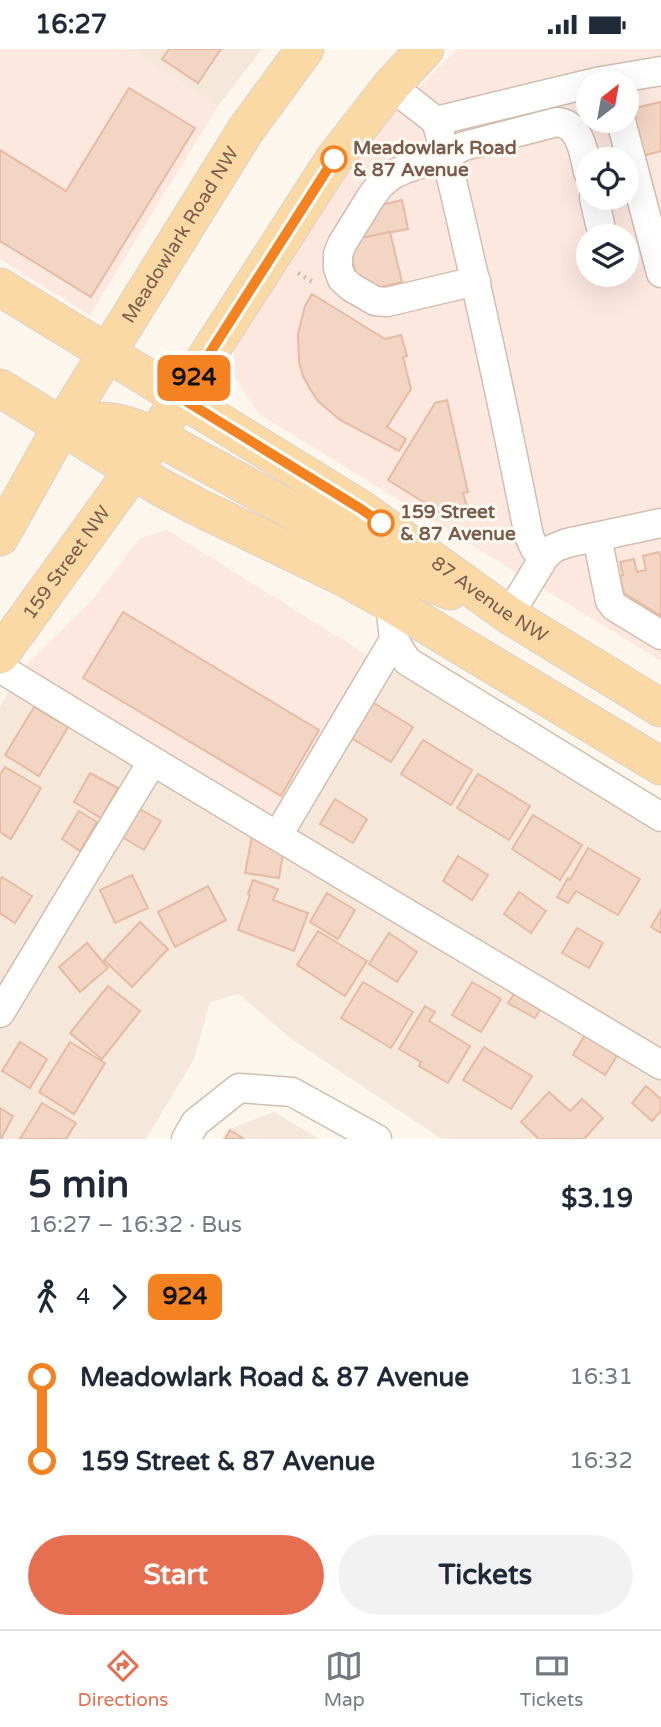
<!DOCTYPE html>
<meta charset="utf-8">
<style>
:root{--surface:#fff;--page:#f2f2f3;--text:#1f2937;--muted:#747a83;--line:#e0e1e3;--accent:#e76f51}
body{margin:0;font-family:"Varela Round",sans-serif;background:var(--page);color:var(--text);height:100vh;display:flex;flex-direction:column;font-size:26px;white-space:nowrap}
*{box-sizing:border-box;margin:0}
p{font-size:23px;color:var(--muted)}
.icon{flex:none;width:38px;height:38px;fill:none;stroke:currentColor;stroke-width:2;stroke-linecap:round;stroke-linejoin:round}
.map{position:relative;height:1090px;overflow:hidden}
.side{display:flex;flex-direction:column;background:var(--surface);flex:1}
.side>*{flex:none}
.badge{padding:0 14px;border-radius:10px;font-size:24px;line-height:46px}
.needle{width:46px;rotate:31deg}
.controls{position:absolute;left:576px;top:21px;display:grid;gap:14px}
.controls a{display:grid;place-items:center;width:63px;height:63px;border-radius:50%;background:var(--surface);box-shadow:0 7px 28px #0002;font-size:35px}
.map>.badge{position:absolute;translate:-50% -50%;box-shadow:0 0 0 4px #fff}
.legs{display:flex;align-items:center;gap:10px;height:77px;padding:0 28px;font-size:23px}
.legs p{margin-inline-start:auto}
.headline{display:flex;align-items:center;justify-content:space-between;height:119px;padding:0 28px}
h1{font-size:38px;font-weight:800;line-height:52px}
.primary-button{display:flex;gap:14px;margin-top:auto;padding:14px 28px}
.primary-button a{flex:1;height:80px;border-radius:42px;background:var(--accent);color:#fff;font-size:28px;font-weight:800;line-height:80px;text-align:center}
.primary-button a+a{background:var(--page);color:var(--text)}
ul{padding:0 28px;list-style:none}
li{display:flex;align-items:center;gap:24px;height:84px;font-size:26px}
li i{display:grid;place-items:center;width:10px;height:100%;margin:0 9px;background:currentColor}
li i::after{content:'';width:18px;height:18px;margin:-9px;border:5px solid;border-radius:50%;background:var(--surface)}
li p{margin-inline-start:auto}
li:first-child i{background:linear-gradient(#0000 50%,currentColor 0)}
li:last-child i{background:linear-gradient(currentColor 50%,#0000 0)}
.status{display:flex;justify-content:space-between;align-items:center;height:49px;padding:0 35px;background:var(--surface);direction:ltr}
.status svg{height:19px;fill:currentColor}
.menu{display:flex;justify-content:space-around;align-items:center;height:98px;border-top:2px solid var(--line);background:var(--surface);font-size:19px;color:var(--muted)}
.menu a{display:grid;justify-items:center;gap:4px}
.menu .current{color:var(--accent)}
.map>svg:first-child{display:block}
</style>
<div class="status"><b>16:27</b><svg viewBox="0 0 49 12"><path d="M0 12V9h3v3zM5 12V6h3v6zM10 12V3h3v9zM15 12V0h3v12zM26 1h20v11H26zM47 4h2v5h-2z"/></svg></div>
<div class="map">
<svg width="661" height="1090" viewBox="0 0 661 1090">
<rect width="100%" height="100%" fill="#fdf6ec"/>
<!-- residential -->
<g fill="#f5e8da">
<polygon points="129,0 262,0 218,57"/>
<polygon points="370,608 661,785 661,1090 442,1090 290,989 239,945 210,953 194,1010 146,1090 0,1090 0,658 20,622"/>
<polygon points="274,1063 319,1090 221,1090 227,1081"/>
</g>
<!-- commercial -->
<g fill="#fde8e0" fill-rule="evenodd">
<polygon points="0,0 129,0 218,57 90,266 0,210"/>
<path d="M 458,0 L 661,0 L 661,612 L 259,365 L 231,322 L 240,279 L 364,95 L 450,7 ZM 588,33 L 626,33 L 626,72 L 588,72 ZM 588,110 L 626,110 L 626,149 L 588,149 ZM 588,187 L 626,187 L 626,226 L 588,226 Z"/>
<polygon points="167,481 370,608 271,774 20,622 93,550 139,490"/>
</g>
<!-- building -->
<g fill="#f3d5c3" stroke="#e6bba3" stroke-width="2">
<polygon points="169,0 221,0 198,34 162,10"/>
<polygon points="129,39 195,79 91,248 0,192 0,101 66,142"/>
<polygon points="661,53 661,102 638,108 627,61"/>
<polygon points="661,53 661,102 638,108 627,61"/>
<polygon points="402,151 408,180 357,190 377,157"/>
<polygon points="390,183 402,233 377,239 356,226 350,201 357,190"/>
<polygon points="312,245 385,290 401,286 407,307 403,308 411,340 387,378 406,390 399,402 340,371 318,352 310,340 303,327 299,313 298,285 305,257"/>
<polygon points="447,351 468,443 463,444 467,458 441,464 388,431 435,354"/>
<polygon points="659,503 661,508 661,567 624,544 620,527 623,526 620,513 634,510 637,523 646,521 643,507"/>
<polygon points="123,563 319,681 281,747 83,629"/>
<polygon points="364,648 413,678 391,713 343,684"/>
<polygon points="34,658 68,678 39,727 5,706"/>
<polygon points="423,691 472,721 451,756 401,725"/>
<polygon points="5,718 41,739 11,790 0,783 0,726"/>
<polygon points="90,724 118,739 101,769 74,753"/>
<polygon points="478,725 530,757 509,791 457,759"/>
<polygon points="335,750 367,770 353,794 320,775"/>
<polygon points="138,759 161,772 144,801 122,788"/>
<polygon points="79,762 97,773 80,802 62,790"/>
<polygon points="533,766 582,796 560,831 512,800"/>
<polygon points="252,787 285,792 279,829 245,824"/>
<polygon points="588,799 640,830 618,866 576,842 568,854 557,848 568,829 570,831"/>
<polygon points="458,807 488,826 472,851 443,832"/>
<polygon points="132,826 148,859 115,874 100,841"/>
<polygon points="2,828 32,847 15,874 0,864 0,831"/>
<polygon points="253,831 278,840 273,851 308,864 294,902 238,881 250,846 248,845"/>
<polygon points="208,837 226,871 175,898 158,863"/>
<polygon points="519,843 546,862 531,884 504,865"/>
<polygon points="327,844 355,861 338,890 310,873"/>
<polygon points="661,861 661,884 651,878"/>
<polygon points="140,873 168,900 132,938 104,911"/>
<polygon points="577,879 603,894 589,919 562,904"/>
<polygon points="318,882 367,912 345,947 297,916"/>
<polygon points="389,884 417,903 397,933 369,915"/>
<polygon points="87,894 108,919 80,943 59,918"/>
<polygon points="363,933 413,963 391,999 341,969"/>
<polygon points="472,933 501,950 481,983 452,966"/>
<polygon points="520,935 546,951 535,969 508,954"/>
<polygon points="108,937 140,962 102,1010 70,984"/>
<polygon points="425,957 435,963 429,972 470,997 448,1034 419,1017 421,1013 399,1000"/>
<polygon points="591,976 624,996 605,1026 573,1006"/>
<polygon points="20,993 47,1010 30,1039 2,1022"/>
<polygon points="70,993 105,1014 74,1065 39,1043"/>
<polygon points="484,998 532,1027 511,1060 463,1031"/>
<polygon points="646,1037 661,1050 661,1062 652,1072 632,1054"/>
<polygon points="549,1043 570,1062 582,1050 603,1069 584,1090 539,1090 521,1073"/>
<polygon points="42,1054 76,1074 66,1090 20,1090"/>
<polygon points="0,1059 13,1067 1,1090 0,1090"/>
<polygon points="230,1081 244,1090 225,1090"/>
</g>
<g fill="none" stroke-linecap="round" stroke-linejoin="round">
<defs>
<g id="minor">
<polyline points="596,33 661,22"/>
<polyline points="391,37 436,72 588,35"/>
<path d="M 436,72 C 449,115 458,158 468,201 C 490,296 510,391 529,487 L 535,500 L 545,507"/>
<polyline points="621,72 661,224"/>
<polyline points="594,149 600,175"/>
<path d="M 476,232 L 387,253 L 375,252 L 351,238 L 342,230 L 338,219 L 338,205 L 342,195 L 371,148 L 380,136 L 392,126 L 405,120 L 446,106 L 464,97 L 557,73 C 581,75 584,105 588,123"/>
<polyline points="597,488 610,552 615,558 661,586"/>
<polyline points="390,554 394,591 407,612 661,768"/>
<polyline points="509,566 545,507 554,499 567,494 661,474"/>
<path d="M 0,619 C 219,754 441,884 661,1016"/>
<polyline points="278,786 394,591"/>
<polyline points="0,964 152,713"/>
<polyline points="186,1090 195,1074 239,1039 292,1043 377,1090"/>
</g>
<g id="major">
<path id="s1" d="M 0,238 L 361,460 L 509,566 L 661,659"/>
<polyline points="0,339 160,438 198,458 343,528 390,554 661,717"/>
<path d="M 62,377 C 101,367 119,372 156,387 L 406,524 L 450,542"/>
<path id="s2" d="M 0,488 L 62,377 L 245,82 L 305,0"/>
<path id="s3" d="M 0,606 L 133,422 L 334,110 L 391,37 L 425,0"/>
</g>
</defs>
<!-- minor casing -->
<use href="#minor" stroke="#d1beb0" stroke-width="31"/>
<!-- major casing -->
<use href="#major" stroke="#dad1cd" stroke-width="39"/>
<!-- path -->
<polyline stroke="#d9b8a5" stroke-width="4.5" stroke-dasharray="2 5" stroke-linecap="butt" points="298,224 314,234"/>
<!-- minor -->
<use href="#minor" stroke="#fff" stroke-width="28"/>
<!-- major -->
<use href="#major" stroke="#fbd9a5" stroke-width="37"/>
</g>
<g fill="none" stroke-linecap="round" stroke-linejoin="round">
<defs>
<polyline id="line-1" points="334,110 181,349 361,460 381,474"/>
</defs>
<!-- line-1 casing -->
<use href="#line-1" stroke="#fff" stroke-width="16"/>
<!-- line-1 -->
<use href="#line-1" stroke="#f58220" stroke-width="10"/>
</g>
<!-- markers -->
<g fill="#fff" stroke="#f58220" stroke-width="3.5">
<circle cx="334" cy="110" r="12"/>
<circle cx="381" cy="474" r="12"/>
</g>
<g text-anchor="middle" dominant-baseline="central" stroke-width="6" stroke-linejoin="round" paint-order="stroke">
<!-- stop labels -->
<g font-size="19" font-weight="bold" fill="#7a5c4d" stroke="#fffaf3" text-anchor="start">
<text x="353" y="99">Meadowlark Road<tspan x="353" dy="22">&amp; 87 Avenue</tspan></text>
<text x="400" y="463">159 Street<tspan x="400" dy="22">&amp; 87 Avenue</tspan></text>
</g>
<!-- street labels -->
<g font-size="19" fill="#7a5c4d" stroke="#fffaf3">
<text stroke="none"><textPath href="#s2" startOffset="352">Meadowlark Road NW</textPath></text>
<text stroke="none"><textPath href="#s3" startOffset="114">159 Street NW</textPath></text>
<text stroke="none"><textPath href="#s1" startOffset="581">87 Avenue NW</textPath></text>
</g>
</g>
</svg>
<div class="controls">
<a><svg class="needle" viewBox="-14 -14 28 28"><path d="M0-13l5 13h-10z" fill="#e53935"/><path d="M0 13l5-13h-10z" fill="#747a83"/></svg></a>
<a><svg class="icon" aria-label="locate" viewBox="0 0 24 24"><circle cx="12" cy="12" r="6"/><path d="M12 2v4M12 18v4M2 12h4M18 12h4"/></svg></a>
<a><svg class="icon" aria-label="layers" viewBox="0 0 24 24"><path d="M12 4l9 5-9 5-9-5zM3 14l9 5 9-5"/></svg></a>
</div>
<b class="badge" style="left:194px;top:329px;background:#f58220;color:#111">924</b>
</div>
<section class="side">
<div class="headline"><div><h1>5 min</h1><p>16:27 – 16:32 · Bus</p></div><b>$3.19</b></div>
<div class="legs"><svg class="icon" aria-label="walk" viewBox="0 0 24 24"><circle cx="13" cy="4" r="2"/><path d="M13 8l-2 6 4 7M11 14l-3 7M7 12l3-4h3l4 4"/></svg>4<svg class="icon" aria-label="forward" viewBox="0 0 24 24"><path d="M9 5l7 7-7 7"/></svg><b class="badge" style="background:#f58220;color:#111">924</b></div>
<ul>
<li><i style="color:#f58220"></i><b>Meadowlark Road &amp; 87 Avenue</b><p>16:31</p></li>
<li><i style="color:#f58220"></i><b>159 Street &amp; 87 Avenue</b><p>16:32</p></li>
</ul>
<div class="primary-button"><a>Start</a><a>Tickets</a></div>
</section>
<nav class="menu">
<a class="current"><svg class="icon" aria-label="directions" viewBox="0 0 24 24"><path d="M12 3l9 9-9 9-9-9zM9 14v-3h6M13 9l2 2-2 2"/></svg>Directions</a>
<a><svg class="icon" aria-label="map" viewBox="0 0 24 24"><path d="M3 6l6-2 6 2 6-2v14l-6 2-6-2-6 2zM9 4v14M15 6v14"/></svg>Map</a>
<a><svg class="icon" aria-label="tickets" viewBox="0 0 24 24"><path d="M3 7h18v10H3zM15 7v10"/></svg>Tickets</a>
</nav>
